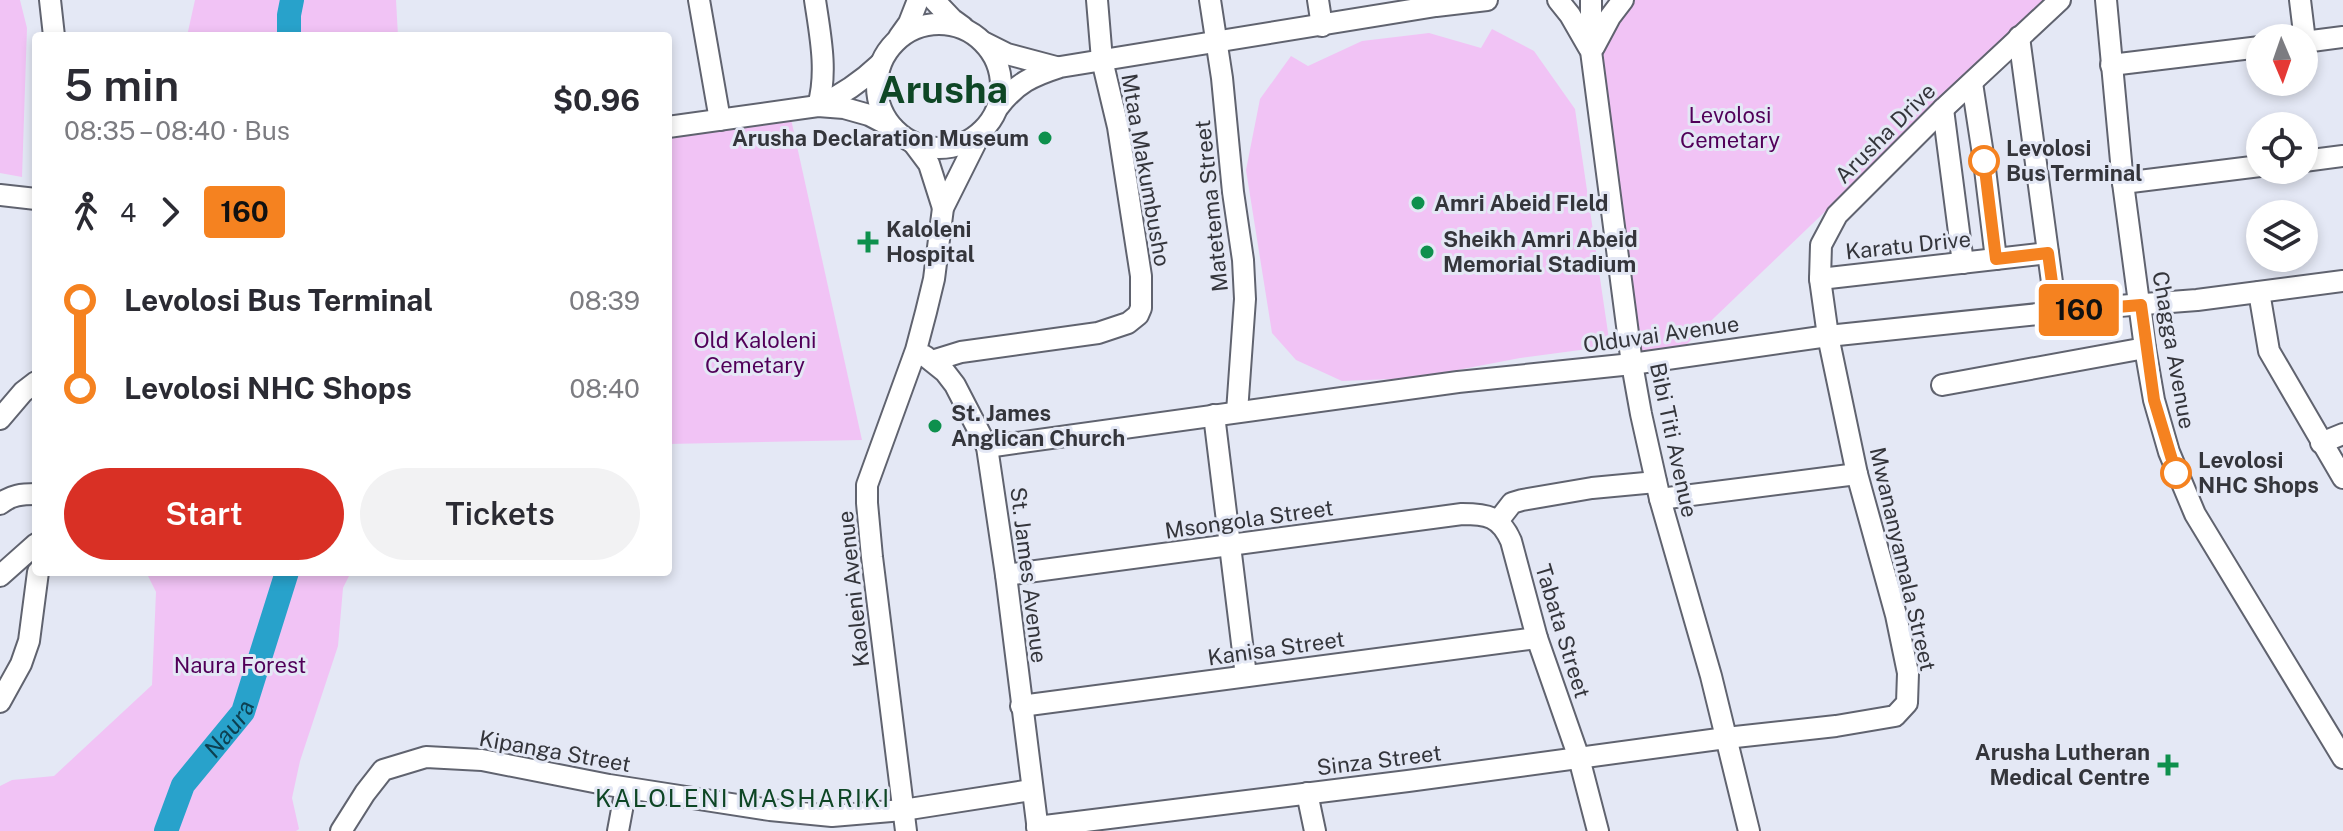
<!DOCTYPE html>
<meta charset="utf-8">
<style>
:root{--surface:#fff;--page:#f2f2f3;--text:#2b2b33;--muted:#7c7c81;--accent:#d93025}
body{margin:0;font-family:"Public Sans",sans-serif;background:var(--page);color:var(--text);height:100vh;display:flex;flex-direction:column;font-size:30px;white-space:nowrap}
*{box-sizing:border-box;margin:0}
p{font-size:26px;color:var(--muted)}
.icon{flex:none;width:44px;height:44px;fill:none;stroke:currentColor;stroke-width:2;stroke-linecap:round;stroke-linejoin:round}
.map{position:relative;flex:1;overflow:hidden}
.panel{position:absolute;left:32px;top:32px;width:640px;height:544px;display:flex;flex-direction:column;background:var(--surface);border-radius:8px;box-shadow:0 4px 12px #0003}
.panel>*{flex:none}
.badge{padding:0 16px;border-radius:6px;font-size:28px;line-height:52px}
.needle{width:52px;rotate:178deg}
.controls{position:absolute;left:2246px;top:24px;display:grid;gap:16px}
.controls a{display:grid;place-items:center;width:72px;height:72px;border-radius:50%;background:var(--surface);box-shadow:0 4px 12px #0003;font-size:40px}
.map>.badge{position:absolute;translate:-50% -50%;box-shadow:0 0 0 4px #fff}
.legs{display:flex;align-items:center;gap:12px;height:88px;padding:0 32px;font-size:26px}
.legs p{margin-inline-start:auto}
.headline{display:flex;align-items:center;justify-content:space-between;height:136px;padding:0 32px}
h1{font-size:44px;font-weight:600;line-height:60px}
.button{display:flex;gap:16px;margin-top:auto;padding:16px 32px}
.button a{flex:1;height:92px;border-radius:48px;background:var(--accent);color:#fff;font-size:32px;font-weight:600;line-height:92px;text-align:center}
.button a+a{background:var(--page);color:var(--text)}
ul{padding:0 32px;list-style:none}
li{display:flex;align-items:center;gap:28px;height:88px;font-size:30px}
li i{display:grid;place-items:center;width:12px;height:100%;margin:0 10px;background:currentColor}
li i::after{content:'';width:20px;height:20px;margin:-10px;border:6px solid;border-radius:50%;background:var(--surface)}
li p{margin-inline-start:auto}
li:first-child i{background:linear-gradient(#0000 50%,currentColor 0)}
li:last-child i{background:linear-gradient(currentColor 50%,#0000 0)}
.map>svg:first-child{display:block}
</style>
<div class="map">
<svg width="2343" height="831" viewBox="0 0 2343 831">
<rect width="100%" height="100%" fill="#e4e8f5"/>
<!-- green -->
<g fill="#f1c3f5">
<polygon points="0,0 20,0 27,28 22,177 0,173"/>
<polygon points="195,0 396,0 398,36 187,36"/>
<polygon points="1633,0 2046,0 1667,363 1642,367 1591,53"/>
<polygon points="1492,29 1534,51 1575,109 1610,346 1520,358 1416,378 1342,381 1296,360 1272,333 1246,170 1260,99 1291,56 1308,66 1362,41 1429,33 1481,48"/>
<polygon points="791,119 862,440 668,444 668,137"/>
<polygon points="146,572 351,572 343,588 338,646 300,761 292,798 299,829 296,831 0,831 0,786 12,780 54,776 152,685 156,592"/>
</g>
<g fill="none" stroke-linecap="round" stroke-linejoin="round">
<!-- river -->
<g stroke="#28a2cb" stroke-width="24">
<polyline points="289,36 289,15 292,0"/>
<path id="s1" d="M 166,831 L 183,785 L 243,712 L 287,572"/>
</g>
<defs>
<g id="minor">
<polyline points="50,0 54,36"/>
<polyline points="699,0 720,120"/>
<path d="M 815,0 C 820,34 828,72 818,106"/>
<polyline points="934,0 952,19 963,27"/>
<polyline points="1210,0 1222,78 1233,192 1243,260 1245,299 1237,412"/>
<polyline points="1318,0 1322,26"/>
<polyline points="1558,0 1570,15 1589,48"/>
<polyline points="1591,0 1591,51 1632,364 1641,414 1660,499 1711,676 1749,831"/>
<polyline points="2106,0 2123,183 2145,348 2154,400 2169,452 2195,514 2343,758"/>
<polyline points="2300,0 2305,41"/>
<circle cx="939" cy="86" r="62"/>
<polyline points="899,37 909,23 918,0"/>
<polyline points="2019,37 2056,312"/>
<polyline points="2304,42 2343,37"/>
<polyline points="985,43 1007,54 1056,67"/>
<polyline points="1594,47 1610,17 1623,0"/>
<polyline points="2111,65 2260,47"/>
<polyline points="1972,83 1984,161 1996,259"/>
<path d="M 818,106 C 842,95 861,82 880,64"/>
<path d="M 999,106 C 1017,83 1032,76 1060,67 L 1436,6 L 1487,0"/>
<polyline points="1943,109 1963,263"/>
<polyline points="668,127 818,106 844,108 869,115 892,127"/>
<polyline points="914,144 929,164 943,208"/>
<polyline points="2304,161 2343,156"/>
<polyline points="2123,183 2260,166"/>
<polyline points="0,195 36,199"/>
<polyline points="1820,279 2048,253"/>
<polyline points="2259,292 2269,351 2343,478"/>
<polyline points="925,356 945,372 955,385 987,447 1006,575 1038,831"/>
<polyline points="932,361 961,352 1098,333 1128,323 1138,315 1141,308 1141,276 1118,127 1102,60 1097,0"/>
<polyline points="1942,385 2145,348"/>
<polyline points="1214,415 1246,676"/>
<polyline points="0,419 23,392 36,382"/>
<polyline points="2321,443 2343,434"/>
<polyline points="987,447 1458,382 1632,364 1828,336 2105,307 2197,300 2343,281"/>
<polyline points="1660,499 1857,474"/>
<path d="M 0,504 C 11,495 22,494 36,494"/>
<polyline points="1498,521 1512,503 1522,500 1592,488 1656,482"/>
<path d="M 1006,575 L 1462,514 C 1487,514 1500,516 1511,541 L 1537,638 L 1579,758 L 1598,831"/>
<polyline points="0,576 36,544"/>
<polyline points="0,702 21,664 29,641 38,572"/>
<polyline points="1021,706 1537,638"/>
<polyline points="1307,793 1315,831"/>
<polyline points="1037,827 1408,781 1726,738 1836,726 1895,716 1907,703 1908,673 1896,615 1857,474 1828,336 1820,279 1821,245 1837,215 1943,109 2060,0"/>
<polyline points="341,831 365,793 383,770 426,757 482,760 609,785 770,810 832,816 903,810 1031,790"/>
<polyline points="618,831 626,788"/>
<polyline points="906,831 872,557 867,503 867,485 916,350 926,312 934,279 943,208 979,136"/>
</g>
</defs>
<!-- minor casing -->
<use href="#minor" stroke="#60636f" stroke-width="24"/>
<!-- minor -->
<use href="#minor" stroke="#fff" stroke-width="20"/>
</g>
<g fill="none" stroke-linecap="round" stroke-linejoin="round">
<defs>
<polyline id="line-1" points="1984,161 1996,259 2048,253 2056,312 2141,305 2154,400 2176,473"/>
</defs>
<!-- line-1 casing -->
<use href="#line-1" stroke="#fff" stroke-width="18"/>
<!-- line-1 -->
<use href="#line-1" stroke="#f58220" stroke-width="12"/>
</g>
<!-- markers -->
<g fill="#0e904d" stroke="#e4e8f5" stroke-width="3">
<circle cx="1045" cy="138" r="8"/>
<circle cx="1418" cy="203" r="8"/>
<path d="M864 230h8v8h8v8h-8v8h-8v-8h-8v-8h8z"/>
<circle cx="1427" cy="252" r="8"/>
<circle cx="935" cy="426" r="8"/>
<path d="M2164 753h8v8h8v8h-8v8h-8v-8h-8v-8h8z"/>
</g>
<g fill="#fff" stroke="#f58220" stroke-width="4">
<circle cx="1984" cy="161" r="14"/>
<circle cx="2176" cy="473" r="14"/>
</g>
<g text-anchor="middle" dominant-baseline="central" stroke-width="6" stroke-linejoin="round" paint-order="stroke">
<!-- park labels -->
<g font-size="22" fill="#510059" stroke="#e4e8f5">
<text x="1730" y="115">Levolosi<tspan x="1730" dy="25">Cemetary</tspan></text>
<text x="755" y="340">Old Kaloleni<tspan x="755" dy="25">Cemetary</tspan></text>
<text x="240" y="665">Naura Forest</text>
</g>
<!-- street labels -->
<g font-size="22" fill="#34353b" stroke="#e4e8f5">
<text transform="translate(1885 133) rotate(-45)">Arusha Drive</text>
<text transform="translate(1146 170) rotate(80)">Mtaa Makumbusho</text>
<text transform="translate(1211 206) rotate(-96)">Matetema Street</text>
<text transform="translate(1908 245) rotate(-6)">Karatu Drive</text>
<text transform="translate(1661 334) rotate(-8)">Olduvai Avenue</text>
<text transform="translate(2174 350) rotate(80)">Chagga Avenue</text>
<text transform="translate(1674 440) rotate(78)">Bibi Titi Avenue</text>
<text transform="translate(1249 519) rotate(-8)">Msongola Street</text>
<text transform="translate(1903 559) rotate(77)">Mwananyamala Street</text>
<text transform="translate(1029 575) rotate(83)">St. James Avenue</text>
<text transform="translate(853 589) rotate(-96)">Kaoleni Avenue</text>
<text transform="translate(1563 631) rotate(73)">Tabata Street</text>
<text transform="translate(1276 648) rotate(-8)">Kanisa Street</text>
<text transform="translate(555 751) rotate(10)">Kipanga Street</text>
<text transform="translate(1379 760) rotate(-7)">Sinza Street</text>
</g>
<!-- poi labels -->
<g font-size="22" font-weight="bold" fill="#34353b" stroke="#e4e8f5" text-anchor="start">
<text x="1029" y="138" text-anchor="end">Arusha Declaration Museum</text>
<text x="1434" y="203">Amri Abeid FIeld</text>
<text x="886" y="229">Kaloleni<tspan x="886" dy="25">Hospital</tspan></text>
<text x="1443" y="239">Sheikh Amri Abeid<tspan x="1443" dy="25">Memorial Stadium</tspan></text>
<text x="951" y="413">St. James<tspan x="951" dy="25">Anglican Church</tspan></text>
<text x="2150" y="752" text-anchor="end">Arusha Lutheran<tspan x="2150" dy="25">Medical Centre</tspan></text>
</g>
<!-- stop labels -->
<g font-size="22" font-weight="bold" fill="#34353b" stroke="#e4e8f5" text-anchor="start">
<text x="2006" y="148">Levolosi<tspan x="2006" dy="25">Bus Terminal</tspan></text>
<text x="2198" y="460">Levolosi<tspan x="2198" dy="25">NHC Shops</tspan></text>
</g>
<!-- water labels -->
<g font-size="24" font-style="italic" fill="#0d4051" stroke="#e4e8f5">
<text stroke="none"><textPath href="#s1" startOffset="122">Naura</textPath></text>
</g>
<!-- neighbourhood labels -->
<g font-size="24" letter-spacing="2" fill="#0e4625" stroke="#e4e8f5">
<text x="743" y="798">KALOLENI MASHARIKI</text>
</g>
<!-- town labels -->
<g font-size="38" font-weight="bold" fill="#0e4625" stroke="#e4e8f5">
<text x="943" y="89">Arusha</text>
</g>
</g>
</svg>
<div class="controls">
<a><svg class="needle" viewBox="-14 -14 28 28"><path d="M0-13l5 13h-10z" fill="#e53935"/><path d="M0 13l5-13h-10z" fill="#7c7c81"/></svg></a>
<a><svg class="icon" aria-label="locate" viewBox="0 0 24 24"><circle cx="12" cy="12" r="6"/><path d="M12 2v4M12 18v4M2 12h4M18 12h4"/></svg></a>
<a><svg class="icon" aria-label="layers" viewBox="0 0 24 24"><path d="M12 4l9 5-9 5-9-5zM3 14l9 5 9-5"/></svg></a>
</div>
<b class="badge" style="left:2079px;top:310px;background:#f58220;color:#111">160</b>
<section class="panel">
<div class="headline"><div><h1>5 min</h1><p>08:35 – 08:40 · Bus</p></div><b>$0.96</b></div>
<div class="legs"><svg class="icon" aria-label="walk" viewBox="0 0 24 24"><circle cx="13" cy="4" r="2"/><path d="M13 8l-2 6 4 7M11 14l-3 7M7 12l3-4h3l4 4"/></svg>4<svg class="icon" aria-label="forward" viewBox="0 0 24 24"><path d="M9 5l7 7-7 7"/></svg><b class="badge" style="background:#f58220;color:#111">160</b></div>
<ul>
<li><i style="color:#f58220"></i><b>Levolosi Bus Terminal</b><p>08:39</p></li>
<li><i style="color:#f58220"></i><b>Levolosi NHC Shops</b><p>08:40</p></li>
</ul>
<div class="button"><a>Start</a><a>Tickets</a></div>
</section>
</div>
